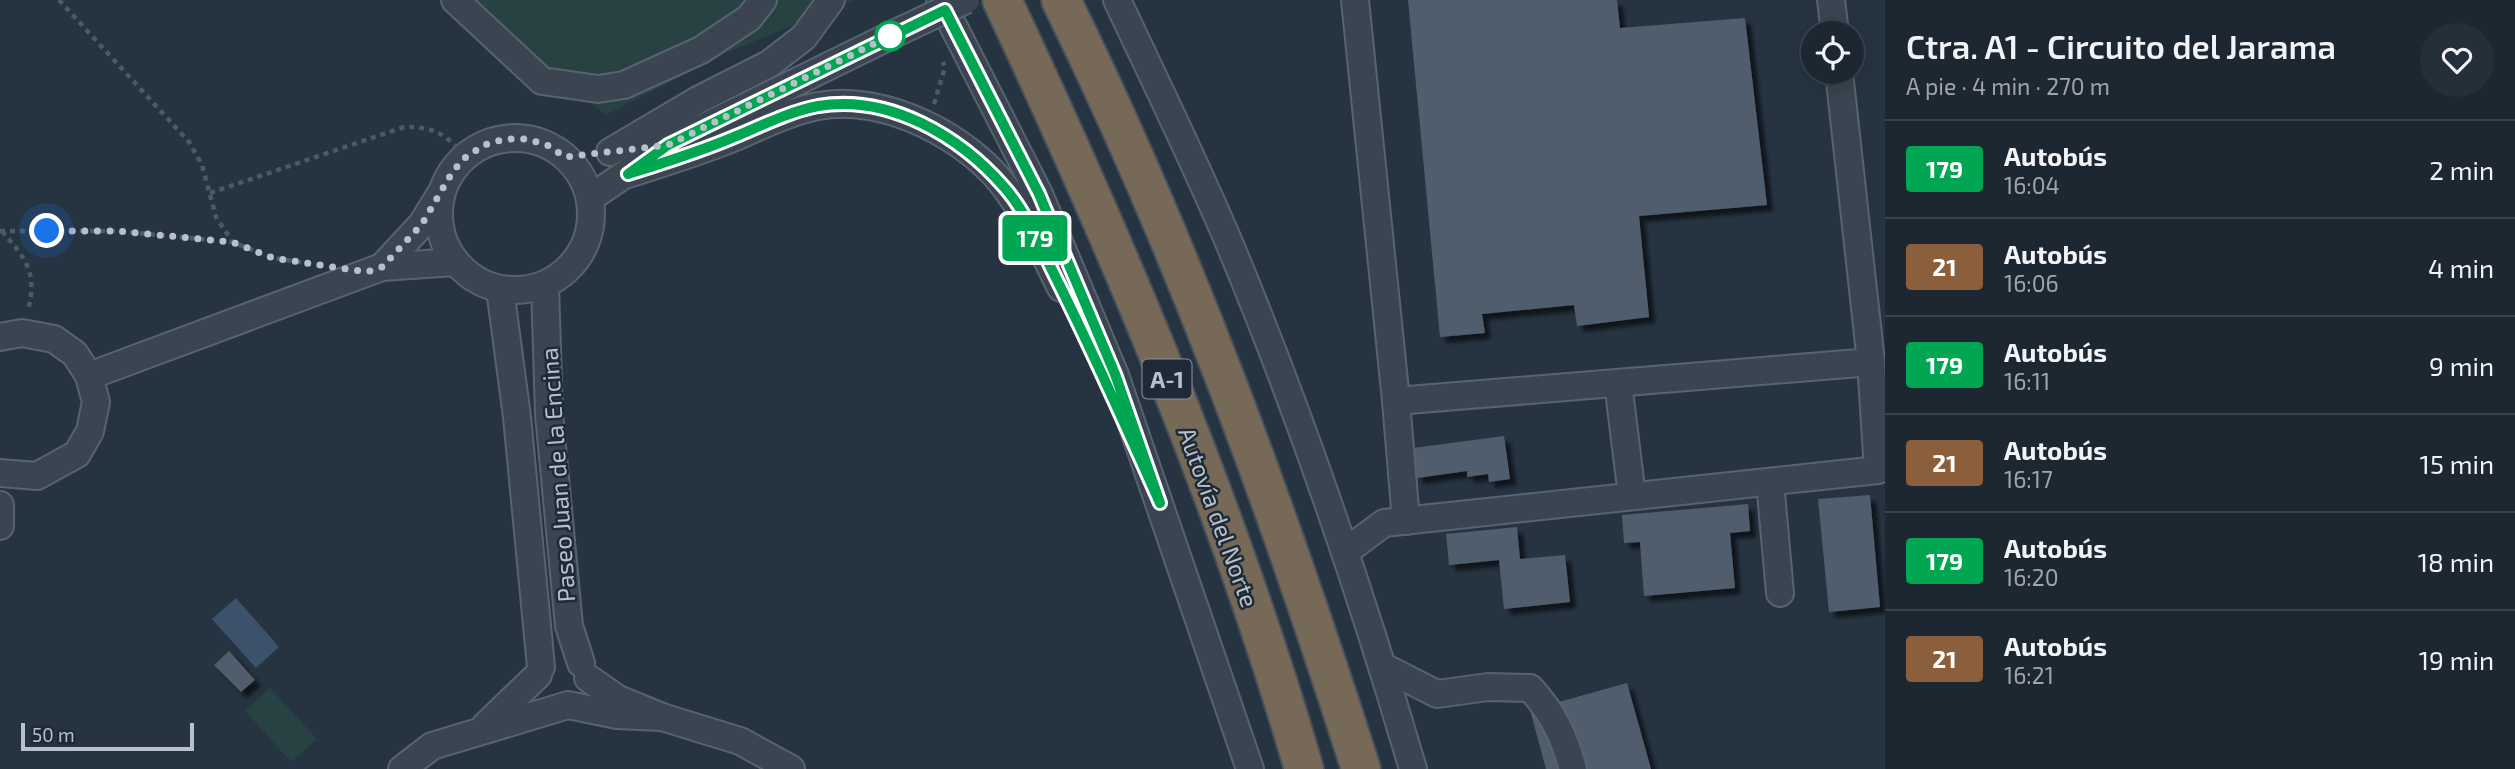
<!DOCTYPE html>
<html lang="es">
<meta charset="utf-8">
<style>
:root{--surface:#1c2732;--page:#252f3a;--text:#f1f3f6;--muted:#a0a5ac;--line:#3a444d}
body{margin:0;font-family:"Exo 2",sans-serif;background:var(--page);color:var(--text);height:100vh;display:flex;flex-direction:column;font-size:26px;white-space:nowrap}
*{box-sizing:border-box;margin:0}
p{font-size:23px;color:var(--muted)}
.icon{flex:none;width:38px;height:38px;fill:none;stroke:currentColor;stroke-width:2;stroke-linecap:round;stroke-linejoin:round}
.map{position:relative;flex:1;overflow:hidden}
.sheet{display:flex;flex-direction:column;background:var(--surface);width:630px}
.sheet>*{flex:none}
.badge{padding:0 14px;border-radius:5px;font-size:24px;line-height:46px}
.buttons{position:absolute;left:1801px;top:21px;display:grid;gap:14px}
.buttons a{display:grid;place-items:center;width:63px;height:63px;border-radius:50%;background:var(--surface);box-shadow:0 4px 18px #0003,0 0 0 2px var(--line);font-size:35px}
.scale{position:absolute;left:21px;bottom:18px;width:173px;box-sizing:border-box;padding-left:7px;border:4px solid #b7c0cb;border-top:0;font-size:19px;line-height:24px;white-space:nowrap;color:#b7c0cb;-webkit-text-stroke:5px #1f2a37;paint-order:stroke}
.you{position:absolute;width:35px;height:35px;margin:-18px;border:5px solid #fff;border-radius:50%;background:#1a73e8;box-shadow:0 0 0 10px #1a73e833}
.map>.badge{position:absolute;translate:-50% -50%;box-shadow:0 0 0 4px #fff}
.round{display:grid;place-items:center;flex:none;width:74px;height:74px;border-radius:37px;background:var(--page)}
.summary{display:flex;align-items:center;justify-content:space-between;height:119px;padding:0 21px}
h1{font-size:33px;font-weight:600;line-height:52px}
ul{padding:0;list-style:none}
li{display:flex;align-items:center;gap:21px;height:98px;padding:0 21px;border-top:2px solid var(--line)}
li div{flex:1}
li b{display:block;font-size:26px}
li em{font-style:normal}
li .badge{min-width:77px;font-weight:700;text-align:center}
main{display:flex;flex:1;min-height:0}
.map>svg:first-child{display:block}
</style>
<main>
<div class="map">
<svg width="1885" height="769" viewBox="0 0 1885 769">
<defs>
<filter id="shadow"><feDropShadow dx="6" dy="6" stdDeviation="2" flood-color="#0009"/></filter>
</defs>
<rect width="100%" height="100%" fill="#263442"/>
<!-- green -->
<g fill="#284143">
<polygon points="461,0 855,0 733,50 606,115"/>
<polygon points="270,688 317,739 291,762 245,711"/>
</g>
<!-- water -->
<polygon fill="#3c526a" points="236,598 279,647 256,668 212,619"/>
<!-- building -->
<g fill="#4f5d6d" filter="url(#shadow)">
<polygon points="1408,0 1617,0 1620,28 1745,18 1767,205 1639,216 1649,317 1577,326 1574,305 1482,314 1485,333 1440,337"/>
<polygon points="1504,436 1510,479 1489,482 1488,474 1467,477 1467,471 1417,478 1413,448"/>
<polygon points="1870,495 1880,607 1829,612 1818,499"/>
<polygon points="1748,504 1750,531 1730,533 1735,588 1644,596 1640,542 1624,543 1622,515"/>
<polygon points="1517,527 1520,559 1565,555 1570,602 1504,609 1499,560 1449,565 1446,534"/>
<polygon points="229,651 255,680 241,692 214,665"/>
<polygon points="1627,683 1651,769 1546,769 1530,710"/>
</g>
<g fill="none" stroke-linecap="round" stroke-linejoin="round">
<defs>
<g id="minor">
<polyline points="455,0 542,81 598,89 624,85 701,50 749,18 763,0"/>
<polyline points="940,0 1039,194 1115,375 1250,769"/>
<path d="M 1117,0 C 1155,81 1195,162 1230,245 C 1301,415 1361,592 1413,769"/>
<polyline points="1355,0 1396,401 1871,362 1839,72"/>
<polyline points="1831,0 1835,33"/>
<circle cx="515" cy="214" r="76"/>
<polyline points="610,152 698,100 769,64 804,37 831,0"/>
<path d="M 628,174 C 663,163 699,152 733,138 C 761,126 788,112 818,106 C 883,93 970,137 1008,191 C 1029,220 1045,256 1061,288"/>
<polyline points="590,198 668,145 902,30"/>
<polyline points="382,267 422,224 441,193"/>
<polyline points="545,285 549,414 569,626 581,663"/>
<polyline points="500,289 517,417 541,667"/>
<polyline points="0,337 22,333 54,339 75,354 89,376 96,402 90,431 77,454 37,476 0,473"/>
<polyline points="89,376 382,267 455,262"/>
<polyline points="1618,383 1632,496"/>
<polyline points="1396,401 1406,521"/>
<polyline points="1770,482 1780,593"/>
<polyline points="0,505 0,526"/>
<polyline points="1345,552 1384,523 1878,470 1871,362"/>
<path d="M 1382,666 L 1437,694 L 1488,687 L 1530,688 C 1553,713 1564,736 1573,769"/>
<polyline points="588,678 618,699 662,717 740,741 791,769"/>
<polyline points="486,725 538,675"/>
<polyline points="402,769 432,746 568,705 617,715 662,717"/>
</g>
<g id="highway">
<path d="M 1002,0 C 1119,249 1227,504 1304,769"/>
<path d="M 1061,0 C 1183,248 1277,506 1361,769"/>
</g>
</defs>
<!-- minor casing -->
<use href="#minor" stroke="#58636f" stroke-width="30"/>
<!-- highway casing -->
<use href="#highway" stroke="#45505c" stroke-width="42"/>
<!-- path -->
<g stroke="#475e5f" stroke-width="4.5" stroke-dasharray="5 5" stroke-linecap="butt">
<polyline points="59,0 189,142 202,165 216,217 232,241"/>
<polyline points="934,104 945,67 943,62"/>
<path d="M 210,193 L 404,127 C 436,127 445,134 466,157"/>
<polyline points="0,231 116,231 232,242 273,258 318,265"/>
<path d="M 2,231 C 25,258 38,272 28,310"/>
</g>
<!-- minor -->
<use href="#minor" stroke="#3a4551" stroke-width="26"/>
<!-- highway -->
<use href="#highway" stroke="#776958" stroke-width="38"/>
<defs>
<polyline id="minor-bridge" points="902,30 966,0"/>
</defs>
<!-- minor-bridge casing -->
<use href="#minor-bridge" stroke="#58636f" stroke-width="30" stroke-linecap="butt"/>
<!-- minor-bridge -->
<use href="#minor-bridge" stroke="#3a4551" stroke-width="26"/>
</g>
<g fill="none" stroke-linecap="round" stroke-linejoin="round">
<defs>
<path id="line" d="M 945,10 L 1039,194 L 1115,374 L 1160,503 C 1126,426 1092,350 1055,276 C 1041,248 1026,212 1005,188 C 960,136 889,94 818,106 C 788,112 761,126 734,137 C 699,152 663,163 628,174 L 668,145 Z"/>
</defs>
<!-- line casing -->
<use href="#line" stroke="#fff" stroke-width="16"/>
<!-- line -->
<use href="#line" stroke="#00a651" stroke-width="10"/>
<!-- walk -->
<polyline stroke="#b7c0cb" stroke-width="7" stroke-dasharray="0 12.6" points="47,231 117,231 232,242 273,258 367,272 382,267 422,224 453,171 466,157 484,145 505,139 526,139 547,145 565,157 668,145 890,36"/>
</g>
<!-- markers -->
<circle fill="#fff" stroke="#00a651" stroke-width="3.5" cx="890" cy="36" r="14"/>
<g text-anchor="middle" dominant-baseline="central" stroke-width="5" stroke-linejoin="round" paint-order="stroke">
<!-- shield labels -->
<rect fill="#1f2a37" stroke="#89939f" stroke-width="2" x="1142.5" y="359.5" width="49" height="39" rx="5"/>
<g font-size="23" font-weight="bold" fill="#b7c0cb">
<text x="1167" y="379">A-1</text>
</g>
<!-- street labels -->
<g font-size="24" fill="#b7c0cb" stroke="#1f2a37">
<text transform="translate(557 475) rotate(-94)">Paseo Juan de la Encina</text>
<text transform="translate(1219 517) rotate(70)">Autovía del Norte</text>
</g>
</g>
</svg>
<div class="buttons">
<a><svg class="icon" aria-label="locate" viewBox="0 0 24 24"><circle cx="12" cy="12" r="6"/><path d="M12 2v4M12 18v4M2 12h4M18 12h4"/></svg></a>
</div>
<div class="scale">50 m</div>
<div class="you" style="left:47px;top:231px"></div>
<b class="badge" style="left:1035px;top:238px;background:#00a651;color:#fff">179</b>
</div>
<section class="sheet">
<div class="summary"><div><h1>Ctra. A1 - Circuito del Jarama</h1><p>A pie · 4 min · 270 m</p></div><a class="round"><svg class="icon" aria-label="heart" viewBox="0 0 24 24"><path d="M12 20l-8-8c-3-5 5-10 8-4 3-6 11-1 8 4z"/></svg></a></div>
<ul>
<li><span class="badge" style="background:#00a651;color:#fff">179</span><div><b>Autobús</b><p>16:04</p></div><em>2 min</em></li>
<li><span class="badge" style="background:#8b5e3c;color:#fff">21</span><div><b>Autobús</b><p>16:06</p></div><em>4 min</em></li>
<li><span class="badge" style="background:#00a651;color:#fff">179</span><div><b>Autobús</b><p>16:11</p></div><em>9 min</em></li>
<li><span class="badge" style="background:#8b5e3c;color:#fff">21</span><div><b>Autobús</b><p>16:17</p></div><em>15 min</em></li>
<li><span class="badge" style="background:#00a651;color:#fff">179</span><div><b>Autobús</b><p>16:20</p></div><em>18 min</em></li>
<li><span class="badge" style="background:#8b5e3c;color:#fff">21</span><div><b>Autobús</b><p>16:21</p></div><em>19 min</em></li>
</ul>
</section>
</main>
